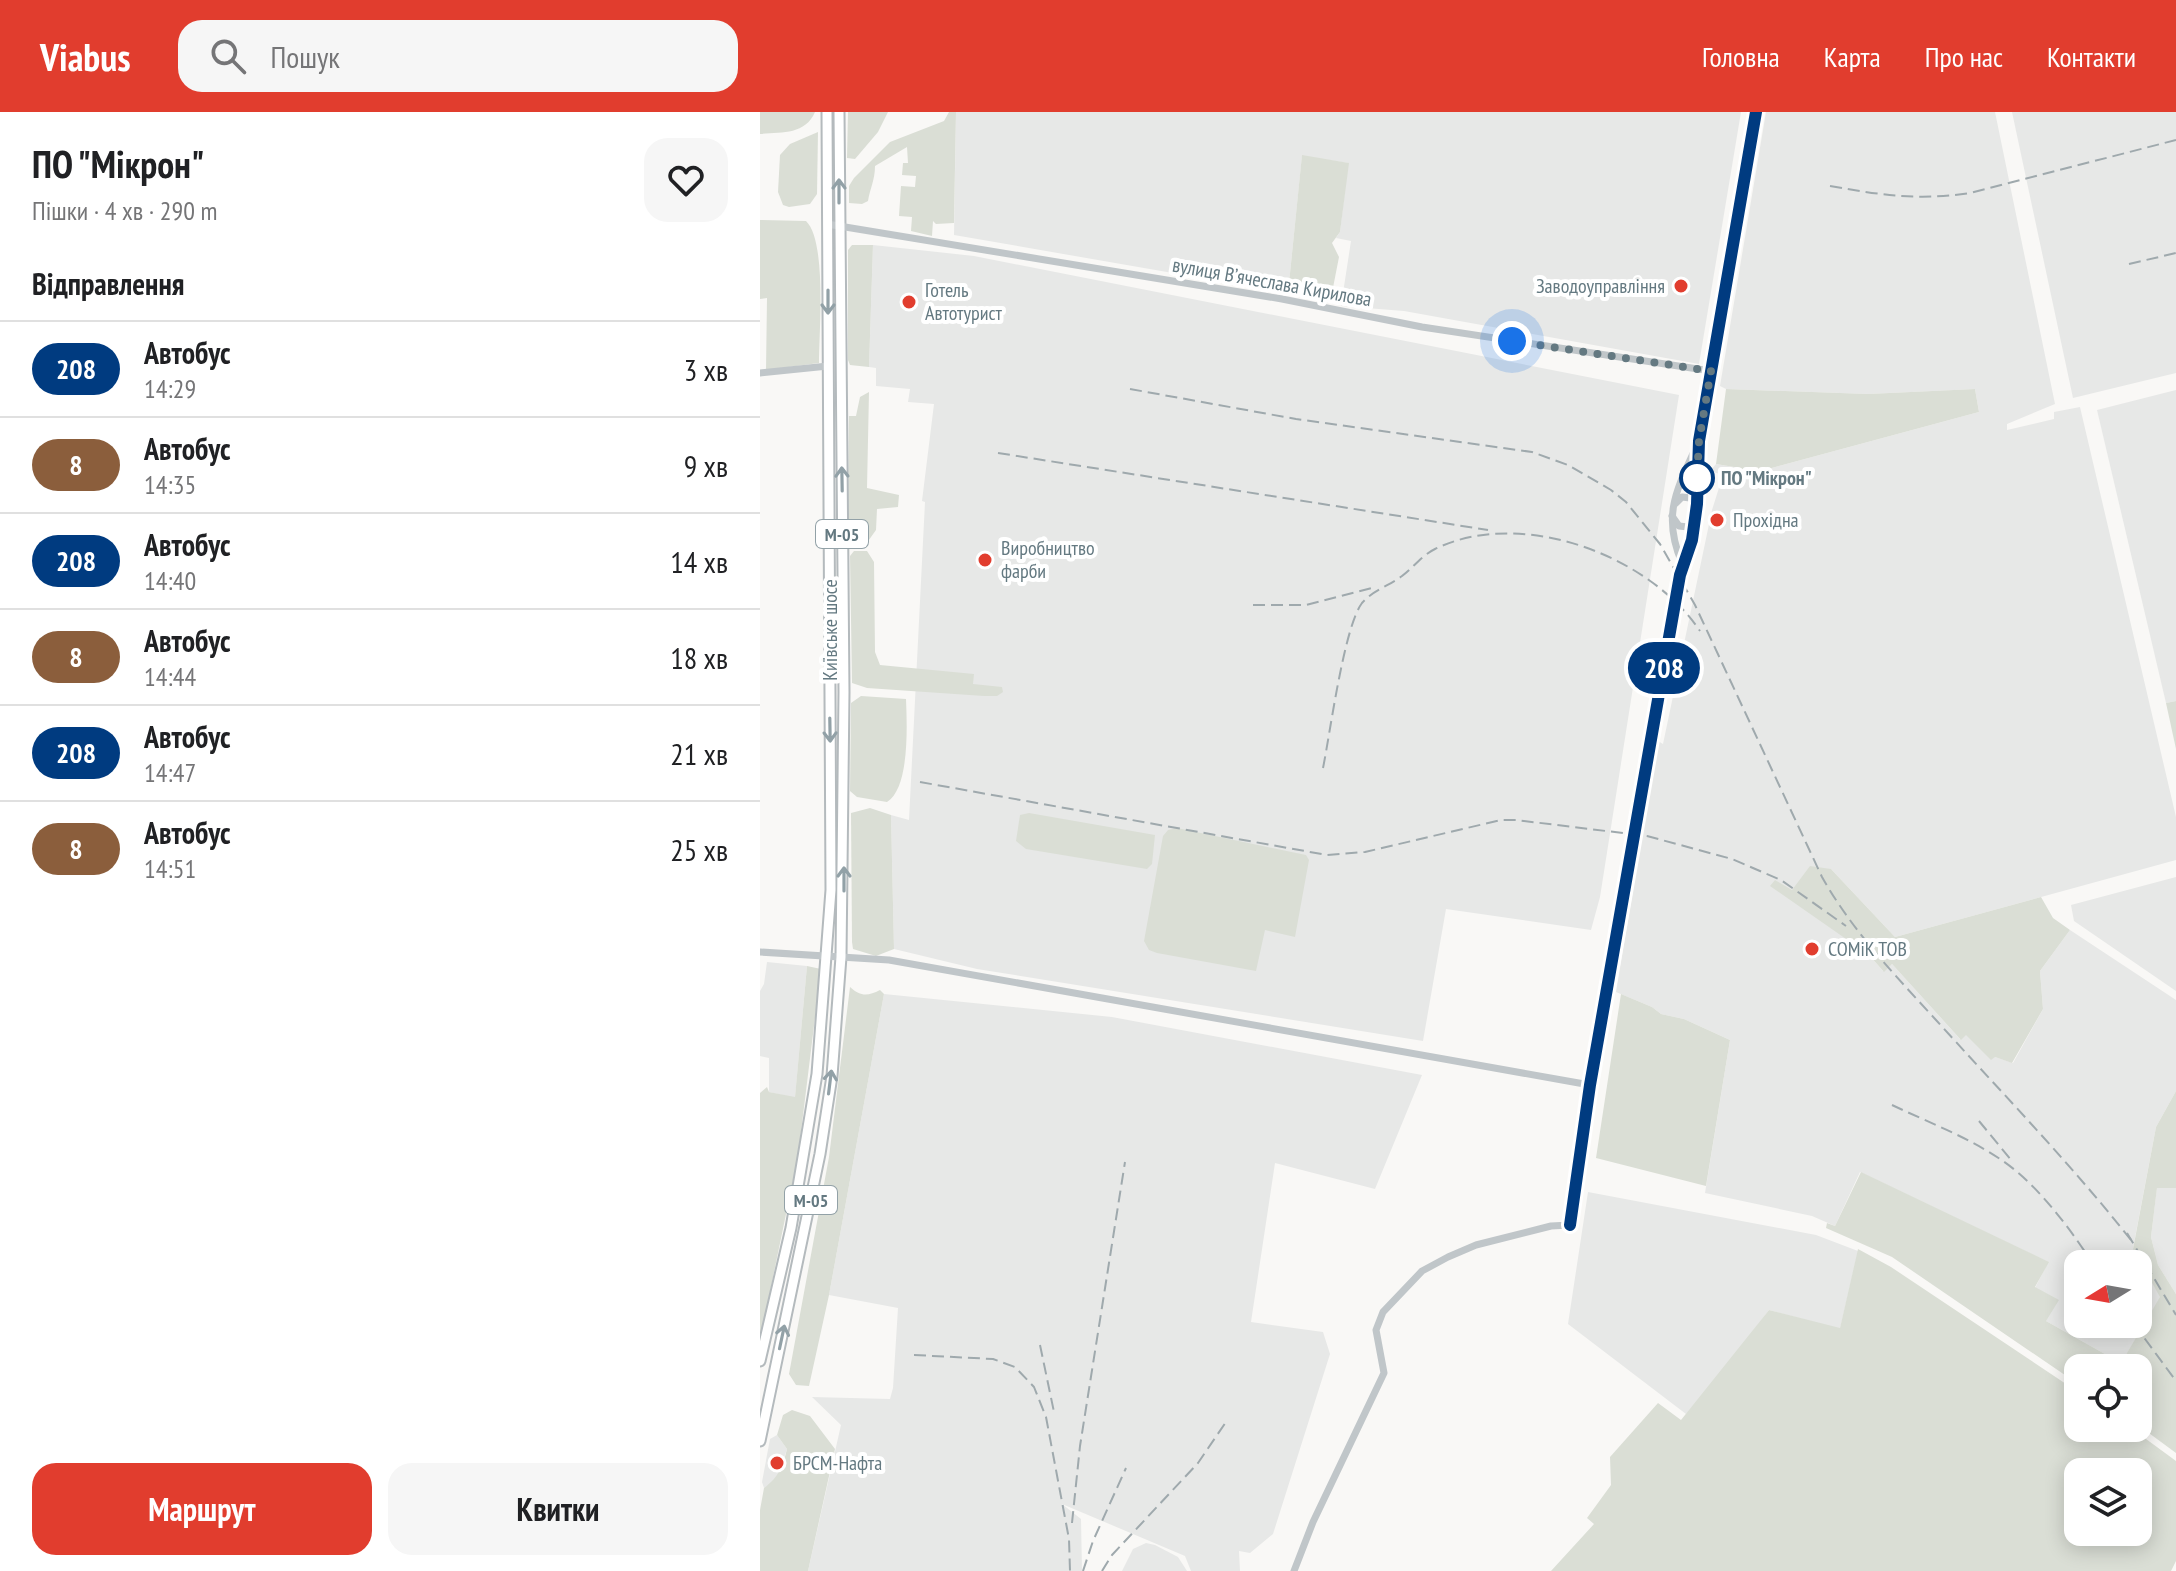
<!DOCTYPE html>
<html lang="uk">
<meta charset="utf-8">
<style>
:root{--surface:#fff;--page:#f6f6f6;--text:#202124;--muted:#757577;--line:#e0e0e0;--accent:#e13d2e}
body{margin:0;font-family:"PT Sans Narrow",sans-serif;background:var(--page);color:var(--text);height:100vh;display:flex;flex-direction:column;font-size:30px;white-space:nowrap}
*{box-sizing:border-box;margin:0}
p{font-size:26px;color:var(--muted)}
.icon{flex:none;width:44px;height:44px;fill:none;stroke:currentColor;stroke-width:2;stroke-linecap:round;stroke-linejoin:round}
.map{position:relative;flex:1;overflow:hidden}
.sheet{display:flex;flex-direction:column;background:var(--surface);width:760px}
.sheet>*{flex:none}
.badge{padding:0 16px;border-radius:26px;font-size:28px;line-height:52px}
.needle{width:52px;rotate:259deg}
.fabs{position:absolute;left:1304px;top:1138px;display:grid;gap:16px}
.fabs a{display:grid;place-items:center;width:88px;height:88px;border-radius:16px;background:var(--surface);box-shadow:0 4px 20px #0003;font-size:40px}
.you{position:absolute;width:40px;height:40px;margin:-20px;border:6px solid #fff;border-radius:50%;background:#1a73e8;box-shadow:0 0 0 12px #1a73e833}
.map>.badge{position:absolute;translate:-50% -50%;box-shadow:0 0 0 4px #fff}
h2{padding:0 32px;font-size:30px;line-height:72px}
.round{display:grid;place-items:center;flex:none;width:84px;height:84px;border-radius:24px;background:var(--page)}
.head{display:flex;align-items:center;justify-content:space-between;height:136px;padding:0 32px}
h1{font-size:38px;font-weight:800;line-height:60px}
.button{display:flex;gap:16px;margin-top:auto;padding:16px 32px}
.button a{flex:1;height:92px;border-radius:24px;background:var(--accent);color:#fff;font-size:32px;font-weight:800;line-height:92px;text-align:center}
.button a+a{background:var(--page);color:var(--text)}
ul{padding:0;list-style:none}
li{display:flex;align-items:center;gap:24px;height:96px;padding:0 32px;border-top:2px solid var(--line)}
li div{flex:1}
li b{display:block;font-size:30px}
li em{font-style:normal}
li .badge{min-width:88px;font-weight:700;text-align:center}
header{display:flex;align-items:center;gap:48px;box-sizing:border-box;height:112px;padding:0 40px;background:var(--accent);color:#fff}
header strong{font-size:38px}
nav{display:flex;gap:44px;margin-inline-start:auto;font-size:28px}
.search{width:560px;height:72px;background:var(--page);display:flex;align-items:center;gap:20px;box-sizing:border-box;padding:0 28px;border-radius:24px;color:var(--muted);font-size:30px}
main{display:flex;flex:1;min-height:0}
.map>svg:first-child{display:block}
</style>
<header>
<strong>Viabus</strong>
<div class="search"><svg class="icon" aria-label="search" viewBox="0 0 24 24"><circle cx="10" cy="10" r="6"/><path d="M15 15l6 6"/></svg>Пошук</div>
<nav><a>Головна</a><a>Карта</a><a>Про нас</a><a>Контакти</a></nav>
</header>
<main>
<section class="sheet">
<div class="head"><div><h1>ПО &quot;Мікрон&quot;</h1><p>Пішки · 4 хв · 290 m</p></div><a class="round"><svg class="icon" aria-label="heart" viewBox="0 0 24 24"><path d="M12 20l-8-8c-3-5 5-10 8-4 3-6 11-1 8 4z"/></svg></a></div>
<h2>Відправлення</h2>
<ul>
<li><span class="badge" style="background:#003b80;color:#fff">208</span><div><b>Автобус</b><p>14:29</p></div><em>3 хв</em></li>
<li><span class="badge" style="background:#8b5e3c;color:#fff">8</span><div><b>Автобус</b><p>14:35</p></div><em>9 хв</em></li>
<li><span class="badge" style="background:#003b80;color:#fff">208</span><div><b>Автобус</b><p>14:40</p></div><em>14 хв</em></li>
<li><span class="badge" style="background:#8b5e3c;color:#fff">8</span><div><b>Автобус</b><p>14:44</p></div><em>18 хв</em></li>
<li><span class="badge" style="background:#003b80;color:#fff">208</span><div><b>Автобус</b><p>14:47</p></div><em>21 хв</em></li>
<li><span class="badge" style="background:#8b5e3c;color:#fff">8</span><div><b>Автобус</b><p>14:51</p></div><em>25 хв</em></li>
</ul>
<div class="button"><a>Маршрут</a><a>Квитки</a></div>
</section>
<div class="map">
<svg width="1416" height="1459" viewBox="0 0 1416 1459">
<rect width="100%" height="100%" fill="#f9f8f6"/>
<!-- built -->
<g fill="#e7e8e7" fill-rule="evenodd">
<polygon points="196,0 981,0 939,252 644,199 581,194 591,129 576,126 580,120 588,51 542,44 528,181 194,123"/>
<path d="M 1006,0 L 1235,0 L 1295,292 L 1247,312 L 1247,318 L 1294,307 L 1294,300 L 1320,295 L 1416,705 L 1416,748 L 1135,825 L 1071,757 L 1109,843 L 1123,859 L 1132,852 L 1200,927 L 1206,922 L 1235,945 L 1253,951 L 1283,897 L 1280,859 L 1310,818 L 1416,888 L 1416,979 L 1396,1015 L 1373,1136 L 1401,1185 L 1361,1251 L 1286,1209 L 1275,1176 L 1288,1150 L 1100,1060 L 1075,1114 L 1052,1104 L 945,1081 L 970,928 L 924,907 L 901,902 L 892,895 L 856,880 L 898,629 L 903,632 L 952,398 L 963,363 L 950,359 L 956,352 L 980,356 L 982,364 L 1219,300 L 1215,277 L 1108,282 L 966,277 L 960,274 ZM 1318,1152 L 1378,1152 L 1378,1212 L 1318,1212 Z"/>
<polygon points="1252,0 1416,0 1416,261 1313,286"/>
<polygon points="113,133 214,144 919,283 840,785 831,818 686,797 663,929 217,857 134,837 131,703 149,708 165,390 162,389 174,292 148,290 150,277 116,274 116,256 109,255"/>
<polygon points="1416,278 1416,589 1406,591 1337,298"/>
<polygon points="1416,765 1416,879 1314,809 1311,793"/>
<polygon points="7,850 47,854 35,986 9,980 9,946 0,944 0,879 4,872"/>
<polygon points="124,882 352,905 662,963 615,1077 515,1051 491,1210 563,1220 570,1242 513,1422 490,1441 479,1439 480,1459 431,1459 425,1444 302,1392 321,1407 322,1459 48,1459 81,1313 52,1285 130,1287 133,1276 138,1196 69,1183"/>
<polygon points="1397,1075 1416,1076 1416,1182 1398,1153 1391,1125"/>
<polygon points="828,1080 1056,1123 1098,1139 1080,1217 1009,1198 953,1272 926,1302 808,1212"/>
<polygon points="17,1323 27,1337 17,1367 4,1376 2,1370 10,1327"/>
<polygon points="386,1431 395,1433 418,1445 427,1459 362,1459 373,1437"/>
</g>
<!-- green -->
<g fill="#daded5" fill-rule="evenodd">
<path d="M 0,0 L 55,0 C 45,23 22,20 0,22 Z"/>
<polygon points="88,0 128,0 118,20 95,47 87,46"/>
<path d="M 189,0 L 196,0 L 194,111 L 176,112 L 173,109 L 172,124 L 151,119 L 152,105 L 139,104 L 141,74 L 155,75 L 156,64 L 142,63 L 143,51 L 148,51 L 147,35 L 115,54 C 115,68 110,76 108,89 L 102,92 L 89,91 L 89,74 L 94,66 L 130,30 L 184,9 Z"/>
<polygon points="58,20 57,82 50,92 29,95 23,93 18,80 20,43 30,32"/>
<polygon points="542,43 589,51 580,120 572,131 579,145 570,191 528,181"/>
<path d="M 0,108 L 46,109 C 67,129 59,220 59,251 L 6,258 L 7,186 L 0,187 Z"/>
<polygon points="92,133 113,133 109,255 90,253 88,248 88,138"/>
<polygon points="966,277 1108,282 1215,277 1219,300 982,364 980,356 956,352"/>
<polygon points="109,280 107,376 139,383 138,395 117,397 116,418 106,432 93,430 88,427 89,304 96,304 100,285"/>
<polygon points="94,439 107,439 114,450 115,540 120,553 214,562 213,572 242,575 243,580 237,584 224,584 107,576 92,571 90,444"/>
<path d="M 101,584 L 146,587 C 147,612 150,676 127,690 L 97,685 L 90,679 L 91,591 Z"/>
<polygon points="1416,589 1416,637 1406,591"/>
<polygon points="110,696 131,703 134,837 116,844 93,837 92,830 91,701"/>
<polygon points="269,701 395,723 392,752 387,757 266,737 256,729 260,703"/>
<polygon points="417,716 546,743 549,748 535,825 505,818 496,859 397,841 389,838 384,829 403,724 408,718"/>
<polygon points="1050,754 1071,757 1135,825 1281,785 1293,806 1310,818 1280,859 1283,897 1252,951 1235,945 1231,948 1206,923 1201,928 1132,852 1124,860 1109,843 1010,774 1015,768 1032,778"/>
<polygon points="47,854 61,857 38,1044 0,1228 0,981 7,975 9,980 35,985"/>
<path d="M 90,875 C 101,885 108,884 120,878 L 124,882 L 69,1183 L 49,1274 L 36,1273 L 29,1262 L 69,1045 Z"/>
<polygon points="861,882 892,895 901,902 924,907 970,928 946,1074 836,1046"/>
<polygon points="1416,979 1416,1076 1397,1076 1391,1125 1398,1153 1416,1182 1416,1341 1378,1313 1378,1256 1318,1256 1318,1272 1132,1145 1066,1116 1067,1111 1075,1114 1101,1060 1289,1150 1275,1175 1299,1188 1286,1209 1361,1251 1400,1185 1373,1137 1396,1015"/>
<path d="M 1098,1137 L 1131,1155 L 1318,1280 L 1318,1316 L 1371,1316 L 1416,1349 L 1416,1449 L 1411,1459 L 791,1459 L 834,1412 L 827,1406 L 851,1373 L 850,1345 L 898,1291 L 921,1308 L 1009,1198 L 1080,1216 ZM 1318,1360 L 1378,1360 L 1378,1420 L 1318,1420 Z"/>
<path d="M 32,1298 L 50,1304 L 75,1337 L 48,1459 L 0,1459 L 0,1398 L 4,1376 C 19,1365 23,1354 27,1337 L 17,1323 L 23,1303 Z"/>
</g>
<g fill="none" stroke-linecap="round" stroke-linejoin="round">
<defs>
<g id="major">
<polyline points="0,1249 31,1116 57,962 71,778 67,0"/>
<polyline points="0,1329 60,1042 72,964 81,845 84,580 79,0"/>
</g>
</defs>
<!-- major casing -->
<use href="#major" stroke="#b4babd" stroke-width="13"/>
<!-- minor -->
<g stroke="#c0c6c9" stroke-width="7">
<polyline points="67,112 522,187 662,215 951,259"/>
<polyline points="0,261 68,254"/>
<polyline points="916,391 922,385 930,386 937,392"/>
<polyline points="912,404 919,414 928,415 934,409"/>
<path d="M 922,451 C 902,404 916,379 936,335"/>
<polyline points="0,840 129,848 830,973"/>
<polyline points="534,1459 553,1410 624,1261 616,1218 623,1200 662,1159 688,1145 716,1133 791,1114 810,1113 830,973 920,463 932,428 937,392 939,329 996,0"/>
</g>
<!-- major -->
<use href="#major" stroke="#fff" stroke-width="9"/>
<!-- rail -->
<g stroke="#9fa9ad" stroke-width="2" stroke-dasharray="12 6" stroke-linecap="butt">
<path d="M 1070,74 C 1122,83 1157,89 1210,81 L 1416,28"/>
<polyline points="1369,152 1416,141"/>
<path d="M 370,277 L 536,307 L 772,340 L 808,353 L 851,378 L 866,390 L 900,432 L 935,493 L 1062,765 C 1093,820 1135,863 1176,908 C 1242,981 1310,1051 1371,1128"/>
<polyline points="238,341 728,418"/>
<polyline points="493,493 546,493 616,475"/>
<path d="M 563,656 C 570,622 584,515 602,491 C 613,478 629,474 642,464 C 654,455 661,444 675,437 C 761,395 889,443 940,519"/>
<polyline points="160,670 567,743 605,740 741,708 756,708 887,724 972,747 1021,768 1086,814"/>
<path d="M 1132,993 C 1176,1014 1227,1032 1263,1065 C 1290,1090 1313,1121 1333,1152"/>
<polyline points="1219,1009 1252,1049"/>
<polyline points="1367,1121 1416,1203"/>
<polyline points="1374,1212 1416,1269"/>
<polyline points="280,1233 294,1300"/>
<polyline points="154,1243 233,1247 255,1255 274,1275 286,1305 309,1427 310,1459"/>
<polyline points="312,1411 320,1334 365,1050"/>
<polyline points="323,1459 333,1429 366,1356"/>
<polyline points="342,1459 352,1443 438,1351 466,1310"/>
</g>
</g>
<!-- one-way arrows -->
<defs><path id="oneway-shaft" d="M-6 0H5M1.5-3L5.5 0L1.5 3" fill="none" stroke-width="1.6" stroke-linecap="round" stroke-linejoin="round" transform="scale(2)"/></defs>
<g stroke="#92a1a7">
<use href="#oneway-shaft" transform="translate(79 79) rotate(-90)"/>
<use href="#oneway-shaft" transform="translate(68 190) rotate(90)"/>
<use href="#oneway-shaft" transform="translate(82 367) rotate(-91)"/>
<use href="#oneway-shaft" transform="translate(70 618) rotate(89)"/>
<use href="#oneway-shaft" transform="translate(84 767) rotate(-90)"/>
<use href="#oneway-shaft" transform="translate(70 970) rotate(-83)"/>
<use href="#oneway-shaft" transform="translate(22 1225) rotate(-78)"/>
</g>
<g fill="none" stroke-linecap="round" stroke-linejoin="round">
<defs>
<polyline id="line" points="810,1113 830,973 920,463 932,428 937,392 939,329 996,0"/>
</defs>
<!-- line casing -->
<use href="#line" stroke="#fff" stroke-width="18"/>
<!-- line -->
<use href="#line" stroke="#003b80" stroke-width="12"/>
<!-- walk -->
<polyline stroke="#647981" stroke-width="8" stroke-dasharray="0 14.4" points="752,229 951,259 939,329 937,366"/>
</g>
<!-- markers -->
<g fill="#e13d2e" stroke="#fff" stroke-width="3">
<circle cx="921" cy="174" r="8"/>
<circle cx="149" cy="190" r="8"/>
<circle cx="957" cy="408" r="8"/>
<circle cx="225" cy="448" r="8"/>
<circle cx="1052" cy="837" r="8"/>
<circle cx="17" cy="1351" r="8"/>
</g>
<circle fill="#fff" stroke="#003b80" stroke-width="4" cx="937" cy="366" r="16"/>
<g text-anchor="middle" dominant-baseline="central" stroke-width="8" stroke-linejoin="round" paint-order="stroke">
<!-- shield labels -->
<g fill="#fff" stroke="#92a1a7" stroke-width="2">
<rect x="56" y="408" width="52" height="28" rx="6"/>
<rect x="25" y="1074" width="52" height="28" rx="6"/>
</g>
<g font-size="18" font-weight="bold" fill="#647981">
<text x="82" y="422">М-05</text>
<text x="51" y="1088">М-05</text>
</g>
<!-- street labels -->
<g font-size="20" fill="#647981" stroke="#fff">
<text transform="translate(512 170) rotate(10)">вулиця Вʼячеслава Кирилова</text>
<text transform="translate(70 518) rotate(-90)">Київське шосе</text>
</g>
<!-- poi labels -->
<g font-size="20" fill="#647981" stroke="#fff" text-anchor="start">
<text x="905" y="174" text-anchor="end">Заводоуправління</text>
<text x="165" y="178">Готель<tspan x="165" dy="23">Автотурист</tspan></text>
<text x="973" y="408">Прохідна</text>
<text x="241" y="436">Виробництво<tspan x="241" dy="23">фарби</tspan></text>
<text x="1068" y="837">СОМіК ТОВ</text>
<text x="33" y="1351">БРСМ-Нафта</text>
</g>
<!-- stop labels -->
<g font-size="20" font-weight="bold" fill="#647981" stroke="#fff" text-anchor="start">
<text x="961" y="366">ПО "Мікрон"</text>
</g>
</g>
</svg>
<div class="fabs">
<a><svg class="needle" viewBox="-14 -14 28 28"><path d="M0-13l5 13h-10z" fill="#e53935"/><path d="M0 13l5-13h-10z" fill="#757577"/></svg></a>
<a><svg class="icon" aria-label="locate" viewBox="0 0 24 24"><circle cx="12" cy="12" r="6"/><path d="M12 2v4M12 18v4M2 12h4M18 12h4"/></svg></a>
<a><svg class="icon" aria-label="layers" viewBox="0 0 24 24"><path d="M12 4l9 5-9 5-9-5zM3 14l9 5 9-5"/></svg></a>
</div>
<div class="you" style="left:752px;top:229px"></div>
<b class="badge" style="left:904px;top:556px;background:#003b80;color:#fff">208</b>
</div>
</main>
